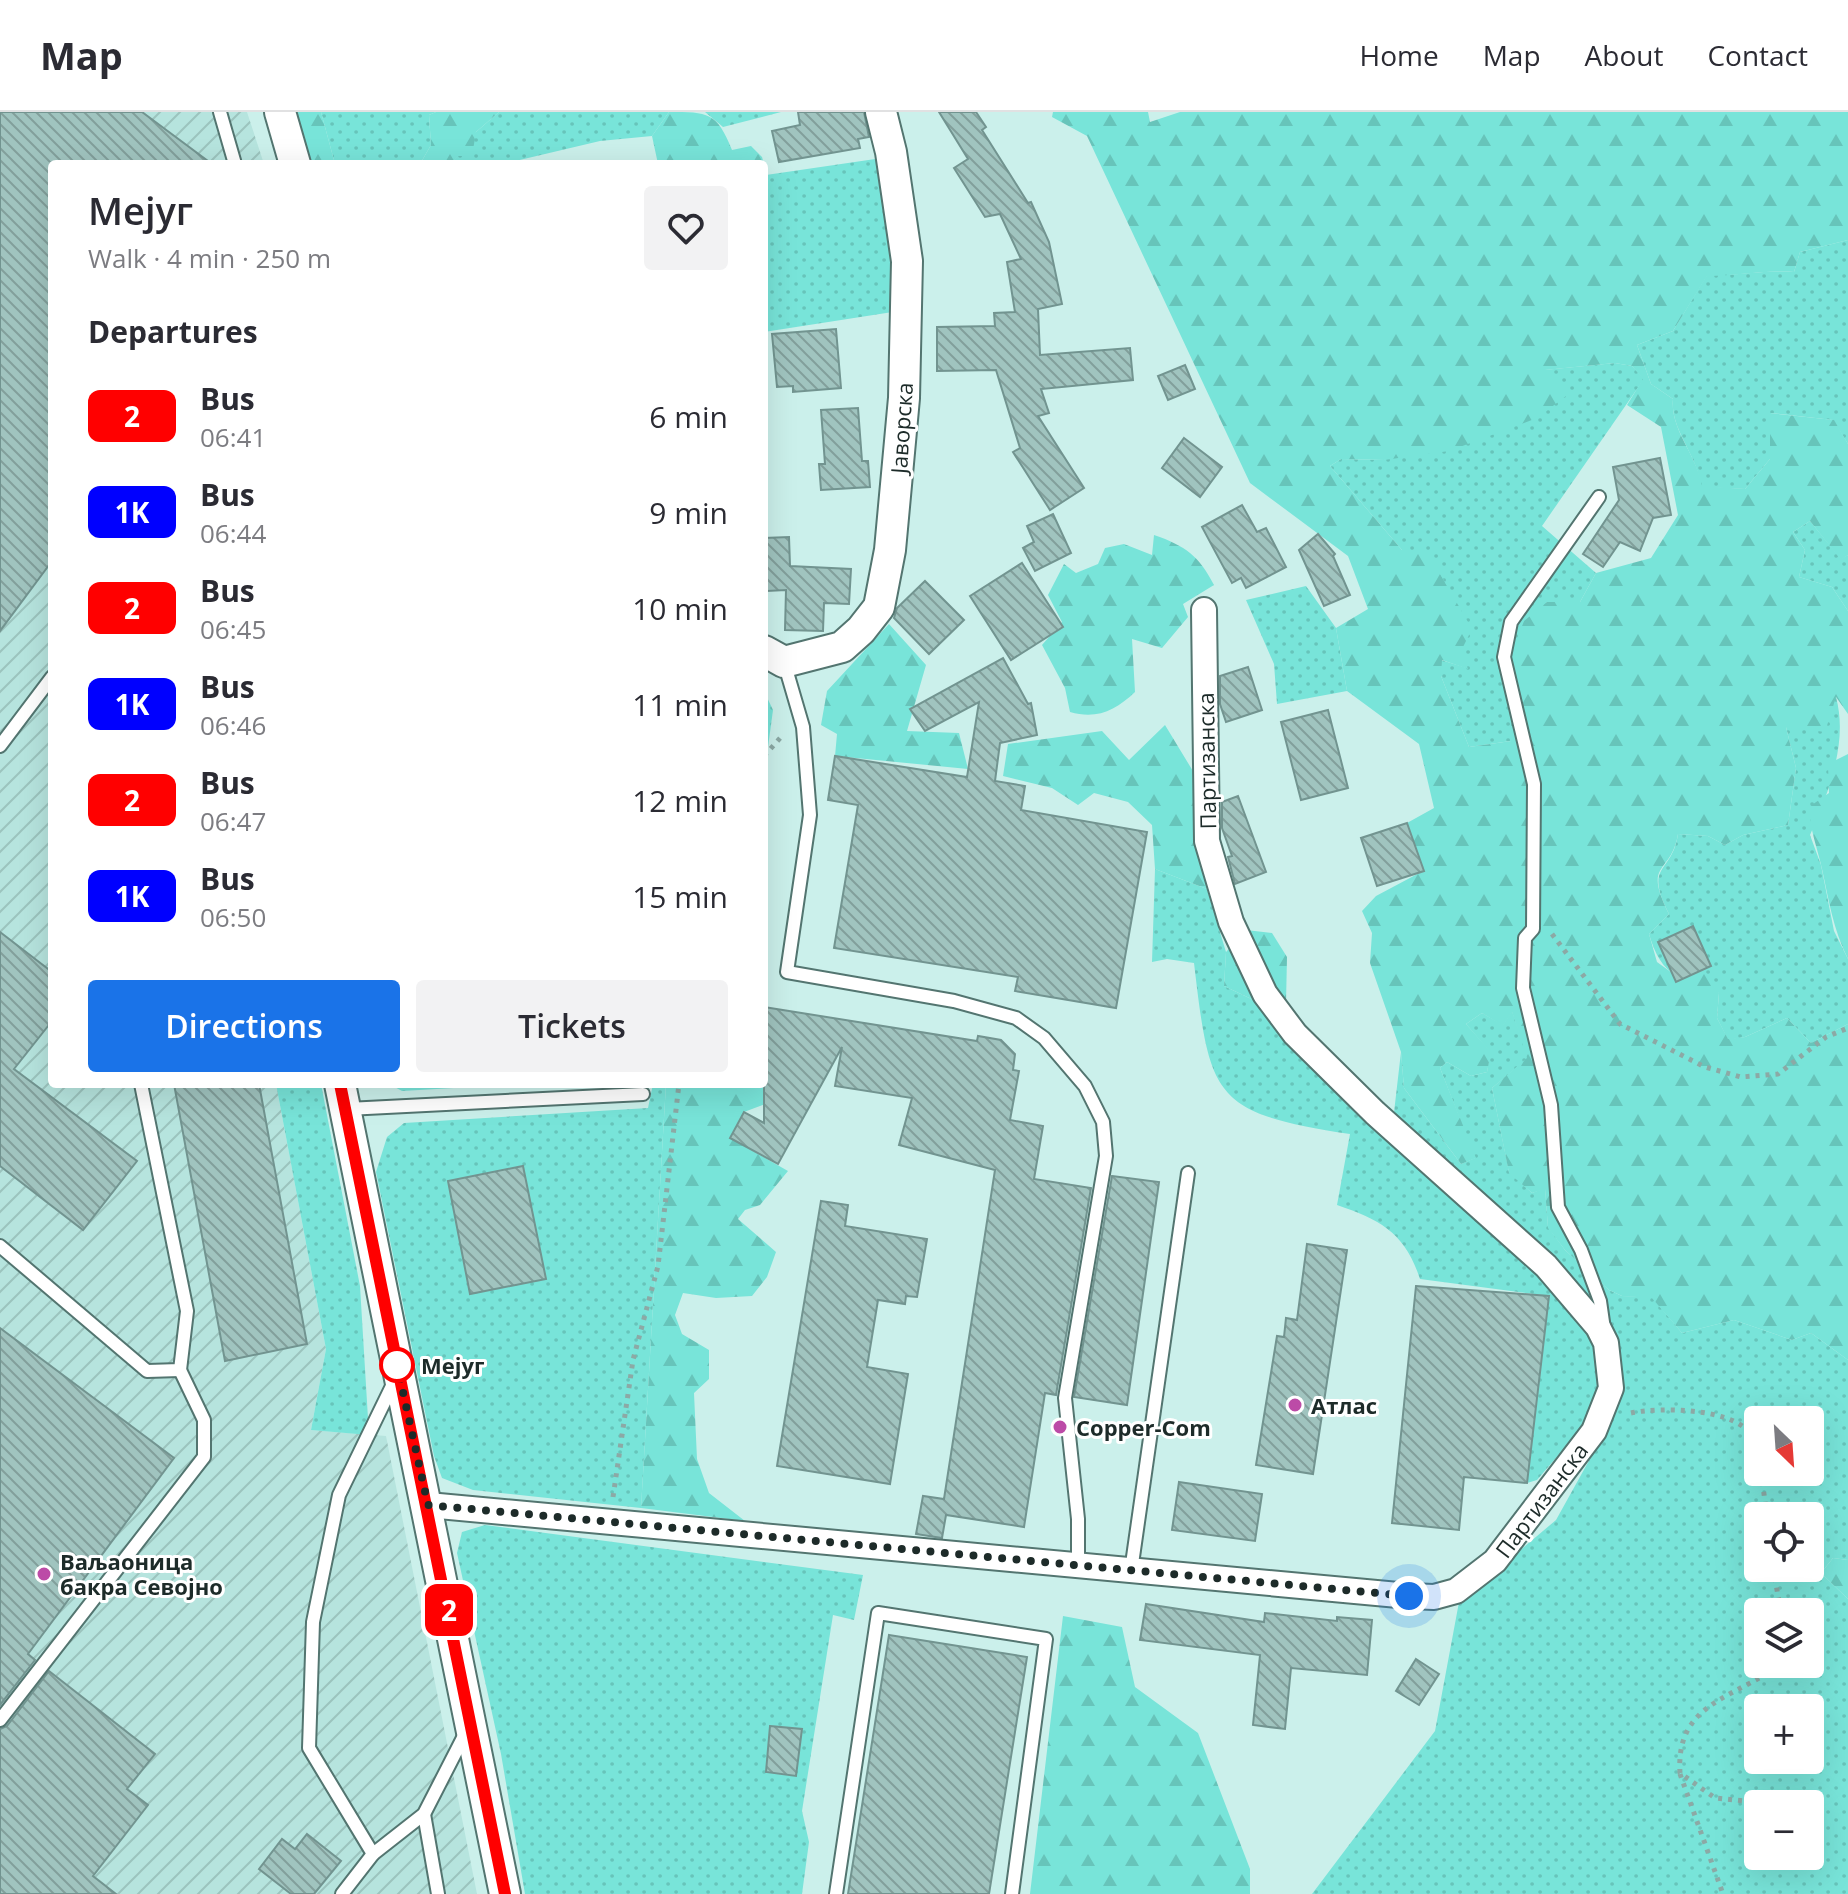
<!DOCTYPE html>
<meta charset="utf-8">
<style>
:root{--surface:#fff;--page:#f2f2f3;--text:#2b2b33;--muted:#7c7c81;--line:#e1e1e2;--accent:#1a73e8}
body{margin:0;font-family:"Open Sans",sans-serif;background:var(--page);color:var(--text);height:100vh;display:flex;flex-direction:column;font-size:30px;white-space:nowrap}
*{box-sizing:border-box;margin:0}
p{font-size:26px;color:var(--muted)}
.icon{flex:none;width:44px;height:44px;fill:none;stroke:currentColor;stroke-width:2;stroke-linecap:round;stroke-linejoin:round}
.map{position:relative;flex:1;overflow:hidden}
.details{position:absolute;left:48px;top:48px;width:720px;height:928px;display:flex;flex-direction:column;background:var(--surface);border-radius:8px;box-shadow:0 8px 32px #0002}
.details>*{flex:none}
.badge{padding:0 16px;border-radius:12px;font-size:28px;line-height:52px}
.needle{width:52px;rotate:155deg}
.fabs{position:absolute;left:1744px;top:1294px;display:grid;gap:16px}
.fabs a{display:grid;place-items:center;width:80px;height:80px;border-radius:8px;background:var(--surface);box-shadow:0 8px 32px #0002;font-size:40px}
.you{position:absolute;width:40px;height:40px;margin:-20px;border:6px solid #fff;border-radius:50%;background:#1a73e8;box-shadow:0 0 0 12px #1a73e833}
.map>.badge{position:absolute;translate:-50% -50%;box-shadow:0 0 0 4px #fff}
h2{padding:0 40px;font-size:30px;line-height:72px}
.round{display:grid;place-items:center;flex:none;width:84px;height:84px;border-radius:8px;background:var(--page)}
.overview{display:flex;align-items:center;justify-content:space-between;height:136px;padding:0 40px}
h1{font-size:38px;font-weight:600;line-height:60px}
.button{display:flex;gap:16px;margin-top:auto;padding:16px 40px}
.button a{flex:1;height:92px;border-radius:8px;background:var(--accent);color:#fff;font-size:32px;font-weight:600;line-height:92px;text-align:center}
.button a+a{background:var(--page);color:var(--text)}
ul{padding:0;list-style:none}
li{display:flex;align-items:center;gap:24px;height:96px;padding:0 40px}
li div{flex:1}
li b{display:block;font-size:30px}
li em{font-style:normal}
li .badge{min-width:88px;font-weight:700;text-align:center}
header{display:flex;align-items:center;gap:48px;box-sizing:border-box;height:112px;padding:0 40px;background:var(--surface);border-bottom:2px solid var(--line)}
header strong{font-size:38px}
nav{display:flex;gap:44px;margin-inline-start:auto;font-size:28px}
.map>svg:first-child{display:block}
</style>
<header>
<strong>Map</strong>
<nav><a>Home</a><a>Map</a><a>About</a><a>Contact</a></nav>
</header>
<div class="map">
<svg width="1848" height="1782" viewBox="0 0 1848 1782">
<defs>
<pattern id="industrial-furrows" width="10" height="10" patternUnits="userSpaceOnUse" patternTransform="scale(2)"><rect width="10" height="10" fill="#b6e4de"/><path d="M-1 1l2-2M0 10L10 0M9 11l2-2" fill="none" stroke="#9cc4be"/></pattern>
<pattern id="grass-dots" width="8" height="8" patternUnits="userSpaceOnUse" patternTransform="scale(2)"><rect width="8" height="8" fill="#78e4d9"/><path d="M2 2h.1M6 6h.1" fill="none" stroke="#67c4ba" stroke-width="1.8" stroke-linecap="round"/></pattern>
<pattern id="forest-firs" width="22" height="20" patternUnits="userSpaceOnUse" patternTransform="scale(2)"><rect width="22" height="20" fill="#78e4d9"/><path d="M5 1l3.5 6h-7zM16 11l3.5 6h-7z" fill="#67c4ba"/></pattern>
<pattern id="building-back-hatch" width="6" height="6" patternUnits="userSpaceOnUse" patternTransform="scale(2)"><rect width="6" height="6" fill="#a0c4bf"/><path d="M-1 5l2 2M0 0l6 6M5-1l2 2" fill="none" stroke="#829f9b"/></pattern>
</defs>
<rect width="100%" height="100%" fill="#cbf0eb"/>
<!-- industrial -->
<polygon fill="url(#industrial-furrows)" points="0,0 247,0 264,52 52,52 52,972 276,972 326,1237 311,1318 386,1324 477,1782 0,1782"/>
<!-- grass -->
<g fill="url(#grass-dots)" fill-rule="evenodd">
<polygon points="321,0 436,0 429,3 431,33 420,52 335,52"/>
<polygon points="499,0 669,0 652,24 600,29 503,52 451,52 476,20"/>
<polygon points="705,0 781,0 723,15"/>
<polygon points="882,46 899,199 764,220 766,63"/>
<path d="M 1848,128 L 1848,332 L 1833,308 L 1771,301 L 1770,347 L 1745,377 L 1701,375 C 1698,343 1670,318 1673,287 L 1651,272 L 1637,233 L 1673,219 L 1707,163 C 1737,164 1764,158 1794,160 L 1800,140 Z"/>
<polygon points="1615,251 1632,254 1644,267 1542,414 1596,461 1580,490 1547,490 1511,543 1511,629 1469,635 1441,564 1441,548 1467,556 1402,438 1330,354 1341,347 1384,348 1544,258"/>
<polygon points="1810,409 1841,447 1848,443 1848,499 1832,475 1799,465 1805,438 1793,420"/>
<polygon points="1306,474 1336,516 1347,579 1277,592 1274,552 1246,488"/>
<polygon points="764,579 773,598 764,665"/>
<path d="M 1836,585 C 1848,629 1830,678 1810,723 L 1821,753 L 1834,819 L 1848,847 L 1848,912 L 1811,931 L 1787,906 L 1745,925 L 1728,928 L 1717,906 L 1719,881 C 1679,865 1662,866 1649,822 L 1669,802 C 1643,751 1672,763 1678,722 L 1708,724 L 1725,733 L 1743,723 L 1788,713 L 1796,656 L 1786,615 Z"/>
<path d="M 1155,757 L 1207,777 L 1226,840 L 1224,874 L 1262,892 L 1526,1148 L 1564,1162 L 1518,1112 L 1393,1009 L 1401,940 L 1404,976 L 1461,1052 L 1475,1046 L 1440,956 L 1447,950 L 1471,964 L 1487,960 L 1490,940 L 1466,912 L 1482,901 L 1503,913 L 1512,899 L 1528,946 L 1492,976 L 1509,1060 L 1532,1081 L 1545,1076 L 1548,1115 L 1565,1138 L 1609,1178 L 1622,1184 L 1652,1185 L 1682,1221 L 1734,1208 L 1792,1228 L 1811,1221 L 1848,1248 L 1848,1448 L 1833,1446 L 1821,1461 L 1848,1487 L 1848,1782 L 1312,1782 L 1435,1619 L 1459,1490 L 1556,1408 L 1601,1327 L 1585,1312 L 1537,1368 L 1527,1371 L 1549,1184 L 1420,1167 C 1405,1121 1381,1108 1337,1093 L 1350,1022 C 1213,1001 1210,986 1194,851 L 1167,847 L 1152,850 ZM 1758,1308 L 1810,1308 L 1810,1360 L 1758,1360 ZM 1758,1404 L 1810,1404 L 1810,1456 L 1758,1456 ZM 1758,1500 L 1810,1500 L 1810,1552 L 1758,1552 ZM 1758,1596 L 1810,1596 L 1810,1648 L 1758,1648 ZM 1758,1692 L 1810,1692 L 1810,1744 L 1758,1744 Z"/>
<polygon points="276,972 321,972 360,1174 369,1323 311,1318 326,1237"/>
<polygon points="389,972 521,972 402,979"/>
<polygon points="653,972 666,972 641,1396 473,1378 442,1366 434,1344 376,1060 387,1025 404,1011 648,996"/>
<polygon points="485,1413 863,1463 854,1508 833,1503 802,1699 809,1730 802,1782 525,1782 501,1642 457,1441 462,1420"/>
</g>
<!-- forest -->
<g fill="url(#forest-firs)" fill-rule="evenodd">
<polygon points="296,0 321,0 335,52 310,52"/>
<polygon points="436,0 499,0 476,20 472,44 458,44 451,52 420,52 431,33 429,3"/>
<path d="M 669,0 C 708,0 717,0 732,38 L 751,34 L 762,45 L 764,52 L 658,52 L 652,24 Z"/>
<path d="M 1053,0 L 1148,0 L 1150,10 L 1180,0 L 1848,0 L 1848,128 L 1800,140 L 1794,160 C 1764,158 1737,164 1707,164 L 1673,219 L 1637,233 L 1651,272 L 1673,287 C 1670,318 1697,343 1702,374 L 1745,377 L 1770,347 L 1770,301 L 1834,308 L 1848,332 L 1848,443 L 1841,448 L 1810,409 L 1793,420 L 1805,438 L 1799,465 L 1832,475 L 1848,499 L 1848,602 L 1836,585 L 1825,620 L 1786,615 L 1796,656 L 1788,713 L 1743,723 L 1725,733 L 1708,724 L 1678,722 C 1671,764 1642,748 1669,802 L 1649,822 L 1657,850 L 1675,863 L 1701,853 L 1719,881 L 1717,906 L 1728,927 L 1745,925 L 1787,906 L 1811,931 L 1848,912 L 1848,1248 L 1811,1221 L 1792,1228 L 1734,1208 L 1682,1221 L 1652,1186 L 1622,1184 L 1609,1178 L 1565,1138 L 1548,1116 L 1545,1077 L 1532,1081 L 1509,1061 L 1492,976 L 1527,946 L 1512,900 L 1503,914 L 1482,901 L 1466,912 L 1491,940 L 1487,960 L 1471,964 L 1447,950 L 1440,956 L 1476,1046 L 1461,1052 L 1404,976 L 1401,940 L 1370,851 L 1372,821 L 1362,799 L 1376,784 L 1423,759 L 1407,711 L 1434,696 L 1419,632 L 1347,579 L 1336,516 L 1368,497 L 1348,444 L 1250,371 L 1087,24 L 1052,5 ZM 1615,251 L 1632,254 L 1643,267 L 1627,293 L 1661,315 L 1678,403 L 1651,446 L 1596,461 L 1580,490 L 1547,490 L 1524,509 L 1511,543 L 1511,629 L 1469,635 L 1441,564 L 1442,548 L 1468,557 L 1461,539 L 1472,517 L 1428,441 L 1402,438 L 1330,354 L 1341,347 L 1384,348 L 1449,339 L 1537,306 L 1570,281 L 1545,258 Z"/>
<path d="M 1154,423 C 1186,434 1199,444 1214,473 L 1183,492 L 1188,505 L 1162,536 L 1132,527 L 1135,580 C 1116,598 1097,608 1070,600 L 1065,576 L 1042,533 L 1062,510 L 1048,483 L 1064,452 L 1076,461 L 1098,452 L 1105,436 L 1124,432 L 1152,443 Z"/>
<polygon points="889,512 926,553 907,619 959,621 968,657 835,644 837,622 821,613 827,579"/>
<polygon points="1165,613 1202,674 1195,726 1207,777 1155,757 1152,713 1128,690 1094,681 1078,693 1052,676 1003,664 1008,632 1102,619 1129,648"/>
<path d="M 1848,642 L 1848,847 C 1833,817 1829,789 1822,757 C 1817,735 1810,718 1809,695 L 1829,681 L 1828,652 Z"/>
<polygon points="1246,818 1272,821 1287,845 1286,891 1262,892 1224,874 1226,840"/>
<polygon points="666,972 764,974 765,992 744,1000 730,1026 788,1059 760,1093 745,1098 738,1107 776,1140 767,1165 752,1184 716,1186 683,1181 675,1203 682,1222 709,1238 709,1267 694,1281 697,1347 709,1381 745,1409 641,1396"/>
<polygon points="1833,1446 1848,1448 1848,1487 1821,1461"/>
<polygon points="1063,1504 1122,1515 1135,1575 1198,1621 1250,1757 1250,1782 1030,1782"/>
</g>
<!-- building -->
<g fill="url(#building-back-hatch)" stroke="#729490" stroke-width="2">
<polygon points="0,0 142,0 212,52 52,52 52,449 0,519"/>
<polygon points="798,0 864,0 869,25 858,27 860,36 779,50 772,19 800,13"/>
<polygon points="939,0 976,0 986,15 982,18 1028,91 1031,90 1049,130 1062,192 1038,197 1040,243 1130,236 1133,268 1041,277 1049,301 1038,304 1084,376 1050,398 1013,340 1020,336 996,258 937,259 937,215 995,214 994,201 1015,200 1007,150 1021,147 1000,102 985,105 954,56 968,47"/>
<polygon points="836,217 841,276 793,280 793,274 777,275 772,222"/>
<polygon points="1185,253 1195,277 1168,288 1158,264"/>
<polygon points="858,296 862,349 868,349 870,375 821,378 819,352 825,352 821,298"/>
<polygon points="1184,326 1222,355 1200,385 1162,356"/>
<polygon points="1660,346 1671,403 1653,406 1640,439 1620,430 1603,455 1583,442 1619,388 1613,355"/>
<polygon points="1242,393 1257,420 1266,416 1286,455 1246,476 1241,466 1232,471 1202,415"/>
<polygon points="1053,402 1071,441 1035,459 1023,436 1034,430 1027,414"/>
<polygon points="1318,422 1335,442 1333,444 1350,483 1324,494 1299,438"/>
<polygon points="789,425 790,454 851,457 849,492 824,491 823,519 785,518 786,478 767,479 764,426"/>
<polygon points="1022,451 1063,515 1011,548 970,484"/>
<polygon points="925,469 964,508 929,542 894,506 897,496"/>
<polygon points="1003,546 1028,592 1031,591 1037,623 1000,631 995,669 1025,674 1021,698 1147,720 1116,896 1015,879 1018,865 834,836 858,693 828,688 835,644 967,665 979,590 925,619 910,597"/>
<polygon points="1248,555 1262,598 1226,610 1220,592 1220,564"/>
<polygon points="1328,598 1348,676 1301,688 1281,610"/>
<polygon points="1238,684 1266,760 1235,772 1228,745 1232,744 1222,716 1222,690"/>
<polygon points="1407,711 1424,759 1377,774 1361,726"/>
<polygon points="1693,814 1711,854 1676,870 1658,830"/>
<polygon points="0,820 52,860 52,909 14,957 137,1049 83,1118 0,1054"/>
<polygon points="764,895 977,929 978,924 1001,928 1015,942 1013,958 1019,959 1010,1008 1043,1014 1034,1067 1091,1076 1056,1283 1045,1281 1024,1415 946,1403 942,1426 916,1422 923,1384 944,1387 995,1058 899,1033 912,986 835,974 842,935 778,1052 730,1026 744,1000 764,1011"/>
<polygon points="174,972 259,972 307,1232 225,1249"/>
<polygon points="523,1054 546,1167 470,1182 448,1069"/>
<polygon points="1112,1064 1159,1070 1127,1293 1074,1285"/>
<polygon points="821,1089 848,1093 845,1114 927,1127 917,1185 906,1184 905,1192 878,1188 867,1255 908,1262 890,1372 777,1354"/>
<polygon points="1307,1132 1347,1138 1313,1362 1256,1353 1277,1224 1284,1225 1286,1206 1297,1208"/>
<polygon points="1416,1174 1549,1184 1527,1371 1464,1365 1459,1418 1392,1411"/>
<polygon points="0,1216 174,1346 28,1542 35,1548 0,1593"/>
<polygon points="1179,1370 1262,1382 1255,1429 1172,1418"/>
<polygon points="1146,1492 1264,1510 1265,1501 1337,1509 1337,1505 1372,1508 1367,1563 1291,1556 1285,1617 1253,1613 1260,1543 1140,1528"/>
<polygon points="889,1523 1027,1545 989,1782 848,1782"/>
<polygon points="1416,1547 1439,1562 1419,1593 1396,1579"/>
<polygon points="49,1559 155,1642 127,1677 148,1693 93,1764 116,1782 0,1782 0,1617 7,1614"/>
<polygon points="770,1614 802,1617 796,1664 766,1660"/>
<polygon points="307,1722 341,1749 314,1782 291,1782 259,1757 282,1727 295,1737"/>
</g>
<g fill="none" stroke-linecap="round" stroke-linejoin="round">
<defs>
<g id="service">
<polyline points="220,0 235,52"/>
<polyline points="1599,385 1511,510 1504,545 1534,672 1533,817 1525,826 1523,876 1551,993 1558,1095 1581,1138 1600,1189 1604,1217"/>
<polyline points="784,550 803,615 810,703 787,860 954,889 1016,906 1044,926 1085,974 1103,1010 1106,1044 1065,1286 1078,1407 1078,1453"/>
<polyline points="0,634 52,565"/>
<polyline points="347,997 643,982"/>
<polyline points="0,1134 147,1259 180,1258 187,1199 141,972"/>
<polyline points="1131,1459 1188,1061"/>
<polyline points="0,1608 204,1345 204,1308 180,1258"/>
<polyline points="424,1702 438,1782"/>
<polyline points="373,1742 309,1636 313,1510 339,1383 394,1270"/>
<polyline points="342,1782 373,1742 424,1702 465,1622"/>
<polyline points="836,1782 878,1501 1046,1527 1012,1782"/>
</g>
<polyline id="minor" points="428,1393 1409,1484 1434,1485 1456,1479 1495,1449 1594,1319 1611,1276 1606,1231 1598,1215 1546,1154 1375,1001 1295,922 1265,882 1231,810 1207,729 1204,498"/>
<g id="tertiary">
<polyline points="280,0 295,52"/>
<polyline points="764,539 784,550 842,535 861,518 879,495 890,438 904,286 907,149 891,40 881,0"/>
<polyline points="340,972 505,1782"/>
</g>
</defs>
<!-- service casing -->
<use href="#service" stroke="#537570" stroke-width="16"/>
<!-- minor casing -->
<use href="#minor" stroke="#537570" stroke-width="28"/>
<!-- tertiary casing -->
<use href="#tertiary" stroke="#537570" stroke-width="34"/>
<!-- path -->
<g stroke="#8ca9a5" stroke-width="5" stroke-dasharray="4 6" stroke-linecap="butt">
<polyline points="764,644 782,624"/>
<polyline points="1552,822 1620,912 1705,955 1741,965 1778,962 1826,925 1848,916"/>
<path d="M 1631,1301 C 1659,1295 1727,1296 1748,1319 C 1753,1324 1755,1336 1758,1342"/>
<polyline points="1761,1360 1767,1404"/>
<polyline points="613,1385 633,1248 658,1154 679,972"/>
<polyline points="1773,1456 1781,1500"/>
<path d="M 1772,1552 L 1768,1561 C 1721,1589 1676,1598 1680,1661 L 1715,1686 L 1774,1692"/>
<polyline points="1680,1662 1723,1782"/>
</g>
<!-- service -->
<use href="#service" stroke="#fff" stroke-width="12"/>
<!-- minor -->
<use href="#minor" stroke="#fff" stroke-width="24"/>
<!-- tertiary -->
<use href="#tertiary" stroke="#fff" stroke-width="30"/>
</g>
<g fill="none" stroke-linecap="round" stroke-linejoin="round">
<defs>
<polyline id="line" points="340,972 505,1782"/>
</defs>
<!-- line casing -->
<use href="#line" stroke="#fff" stroke-width="18"/>
<!-- line -->
<use href="#line" stroke="#f00" stroke-width="12"/>
<!-- walk -->
<polyline stroke="#1d2b29" stroke-width="8" stroke-dasharray="0 14.4" points="397,1253 428,1393 1409,1484"/>
</g>
<!-- markers -->
<circle fill="#fff" stroke="#f00" stroke-width="4" cx="397" cy="1253" r="16"/>
<g fill="#bc4ba7" stroke="#fff" stroke-width="3">
<circle cx="1295" cy="1293" r="8"/>
<circle cx="1060" cy="1315" r="8"/>
<circle cx="44" cy="1462" r="8"/>
</g>
<g text-anchor="middle" dominant-baseline="central" stroke-width="6" stroke-linejoin="round" paint-order="stroke">
<!-- street labels -->
<g font-size="22" fill="#1d2b29" stroke="#fff">
<text transform="translate(901 316) rotate(-86)">Јаворска</text>
<text transform="translate(1206 649) rotate(-91)">Партизанска</text>
<text transform="translate(1541 1388) rotate(-53)">Партизанска</text>
</g>
<!-- stop labels -->
<g font-size="22" font-weight="bold" fill="#1d2b29" stroke="#fff" text-anchor="start">
<text x="421" y="1253">Мејуг</text>
</g>
<!-- poi labels -->
<g font-size="22" font-weight="bold" fill="#1d2b29" stroke="#fff" text-anchor="start">
<text x="1311" y="1293">Атлас</text>
<text x="1076" y="1315">Copper-Com</text>
<text x="60" y="1449">Ваљаоница<tspan x="60" dy="25">бакра Севојно</tspan></text>
</g>
</g>
</svg>
<div class="fabs">
<a><svg class="needle" viewBox="-14 -14 28 28"><path d="M0-13l5 13h-10z" fill="#e53935"/><path d="M0 13l5-13h-10z" fill="#7c7c81"/></svg></a>
<a><svg class="icon" aria-label="locate" viewBox="0 0 24 24"><circle cx="12" cy="12" r="6"/><path d="M12 2v4M12 18v4M2 12h4M18 12h4"/></svg></a>
<a><svg class="icon" aria-label="layers" viewBox="0 0 24 24"><path d="M12 4l9 5-9 5-9-5zM3 14l9 5 9-5"/></svg></a>
<a>+</a>
<a>−</a>
</div>
<div class="you" style="left:1409px;top:1484px"></div>
<b class="badge" style="left:449px;top:1498px;background:#f00;color:#fff">2</b>
<section class="details">
<div class="overview"><div><h1>Мејуг</h1><p>Walk · 4 min · 250 m</p></div><a class="round"><svg class="icon" aria-label="heart" viewBox="0 0 24 24"><path d="M12 20l-8-8c-3-5 5-10 8-4 3-6 11-1 8 4z"/></svg></a></div>
<h2>Departures</h2>
<ul>
<li><span class="badge" style="background:#f00;color:#fff">2</span><div><b>Bus</b><p>06:41</p></div><em>6 min</em></li>
<li><span class="badge" style="background:#00f;color:#fff">1K</span><div><b>Bus</b><p>06:44</p></div><em>9 min</em></li>
<li><span class="badge" style="background:#f00;color:#fff">2</span><div><b>Bus</b><p>06:45</p></div><em>10 min</em></li>
<li><span class="badge" style="background:#00f;color:#fff">1K</span><div><b>Bus</b><p>06:46</p></div><em>11 min</em></li>
<li><span class="badge" style="background:#f00;color:#fff">2</span><div><b>Bus</b><p>06:47</p></div><em>12 min</em></li>
<li><span class="badge" style="background:#00f;color:#fff">1K</span><div><b>Bus</b><p>06:50</p></div><em>15 min</em></li>
</ul>
<div class="button"><a>Directions</a><a>Tickets</a></div>
</section>
</div>
